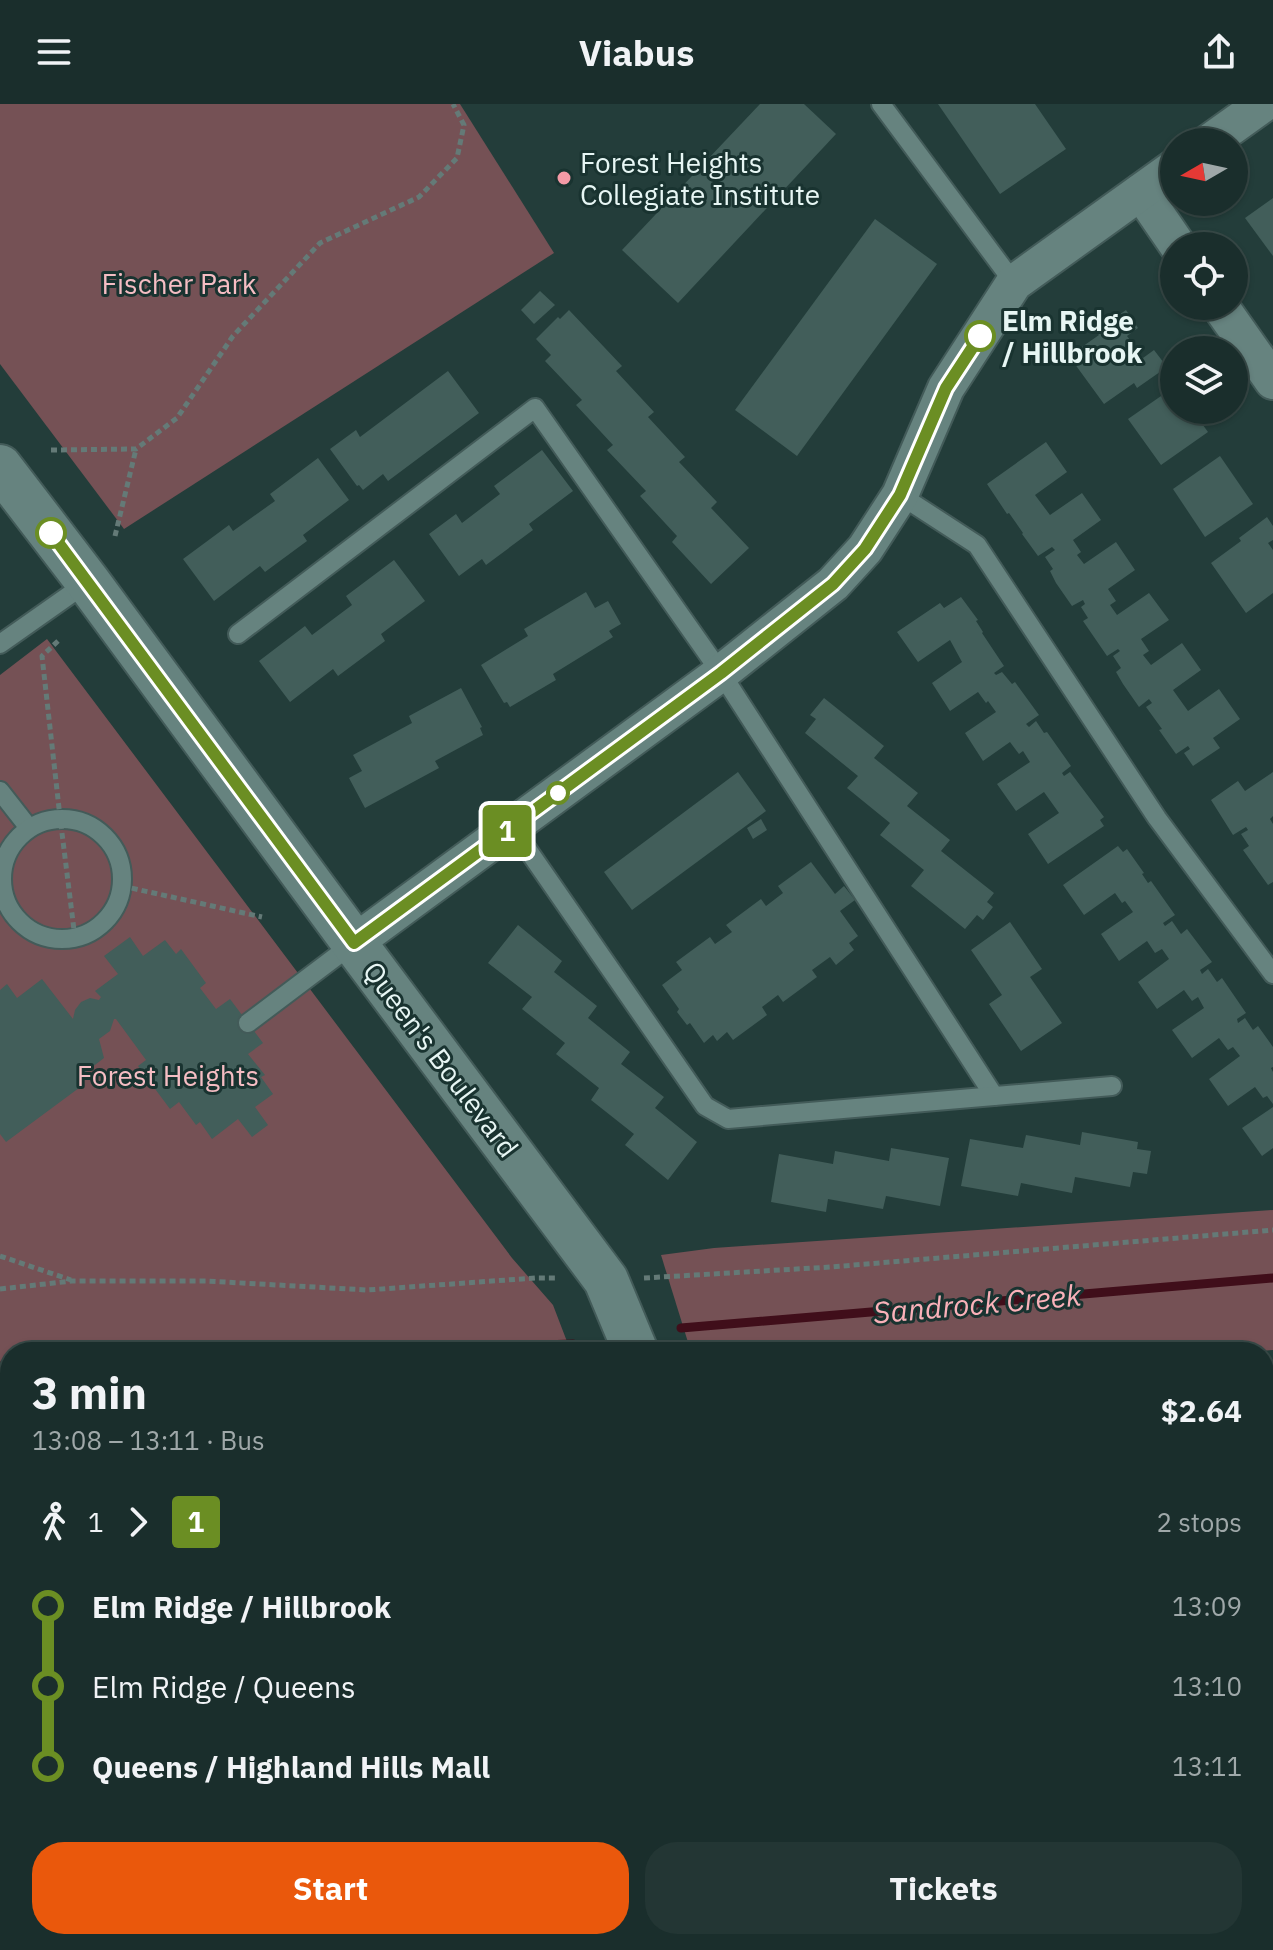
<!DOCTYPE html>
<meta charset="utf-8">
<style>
:root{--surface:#1a2e2c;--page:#233634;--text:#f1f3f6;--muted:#9fa8a9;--line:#384a48;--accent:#ea580c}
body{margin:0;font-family:"IBM Plex Sans",sans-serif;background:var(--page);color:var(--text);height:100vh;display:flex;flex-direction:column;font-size:30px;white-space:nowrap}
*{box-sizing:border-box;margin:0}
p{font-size:26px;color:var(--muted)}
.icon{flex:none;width:44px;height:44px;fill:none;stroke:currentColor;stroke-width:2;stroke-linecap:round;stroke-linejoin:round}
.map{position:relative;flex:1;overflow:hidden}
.sheet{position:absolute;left:0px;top:1238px;width:1274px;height:608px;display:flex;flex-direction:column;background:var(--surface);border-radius:32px 32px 0 0;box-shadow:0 2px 6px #0004,0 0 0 2px var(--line)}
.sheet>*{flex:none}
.badge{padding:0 16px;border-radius:6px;font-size:28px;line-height:52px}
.needle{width:52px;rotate:261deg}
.controls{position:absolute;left:1160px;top:24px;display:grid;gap:16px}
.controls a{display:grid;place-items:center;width:88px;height:88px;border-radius:50%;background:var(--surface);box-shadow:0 2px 6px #0004,0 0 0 2px var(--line);font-size:40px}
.map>.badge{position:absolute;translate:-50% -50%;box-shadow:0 0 0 4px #fff}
.legs{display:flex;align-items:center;gap:12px;height:88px;padding:0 32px;font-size:26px}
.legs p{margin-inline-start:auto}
.headline{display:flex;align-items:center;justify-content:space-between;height:136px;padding:0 32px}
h1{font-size:44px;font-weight:700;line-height:60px}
.primary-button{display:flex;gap:16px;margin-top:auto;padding:16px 32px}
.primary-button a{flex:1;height:92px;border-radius:32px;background:var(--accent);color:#fff;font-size:32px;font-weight:700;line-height:92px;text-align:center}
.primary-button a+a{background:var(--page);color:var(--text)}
ul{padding:0 32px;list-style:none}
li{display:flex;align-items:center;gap:28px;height:80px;font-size:30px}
li i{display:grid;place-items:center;width:12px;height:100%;margin:0 10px;background:currentColor}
li i::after{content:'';width:20px;height:20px;margin:-10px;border:6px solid;border-radius:50%;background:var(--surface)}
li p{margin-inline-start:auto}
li:first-child i{background:linear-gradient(#0000 50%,currentColor 0)}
li:last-child i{background:linear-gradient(currentColor 50%,#0000 0)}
header{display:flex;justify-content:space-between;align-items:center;height:104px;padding:0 32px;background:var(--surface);font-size:36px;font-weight:700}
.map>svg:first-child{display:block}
</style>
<header><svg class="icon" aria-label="menu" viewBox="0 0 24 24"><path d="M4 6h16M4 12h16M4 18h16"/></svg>Viabus<svg class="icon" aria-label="share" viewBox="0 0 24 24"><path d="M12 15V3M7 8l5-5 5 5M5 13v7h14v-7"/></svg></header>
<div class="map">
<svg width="1273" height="1846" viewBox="0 0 1273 1846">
<rect width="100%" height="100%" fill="#233d3a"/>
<!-- green -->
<g fill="#755155">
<polygon points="0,0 460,0 554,149 124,425 0,260"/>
<polygon points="47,535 512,1154 553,1201 571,1248 10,1248 10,1360 0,1361 0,571"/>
<polygon points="1273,1106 1273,1246 1253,1248 691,1248 661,1151 714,1144"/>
<polygon points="1273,1700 1273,1846 1180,1846 1181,1836 1264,1836 1264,1701"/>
</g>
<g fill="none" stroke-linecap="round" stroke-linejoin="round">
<!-- stream -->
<g stroke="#400e1a" stroke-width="9">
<polyline points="681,1224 1273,1174"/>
<polyline points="323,1248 573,1240"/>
<polyline points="0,1262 10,1262"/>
</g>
</g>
<!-- building -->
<g fill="#425e5a">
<polygon points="760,0 804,0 836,30 678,199 622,146"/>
<polygon points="938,0 1035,0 1066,45 1000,90"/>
<polygon points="1273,94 1273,152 1245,114"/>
<polygon points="875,115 937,160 797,352 735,306"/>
<polygon points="540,187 555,201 534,220 521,206"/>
<polygon points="569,206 622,262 616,267 654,308 648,313 685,353 679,358 717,398 711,404 749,444 711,480 672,438 677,432 640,392 646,387 607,346 613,341 576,301 582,296 545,257 551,251 536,235 558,213 560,215"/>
<polygon points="1126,206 1138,224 1127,232 1143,254 1154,246 1167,263 1137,284 1134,279 1104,300 1069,252 1099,231 1096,227"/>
<polygon points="448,267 479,309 388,377 383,370 363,386 359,381 357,382 330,345 356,326 360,333"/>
<polygon points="1174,283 1174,306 1192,306 1208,328 1161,361 1128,315"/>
<polygon points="1046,338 1067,368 1035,391 1050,411 1082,389 1101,416 1073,436 1081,448 1077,451 1084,460 1116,438 1135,466 1108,485 1116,497 1110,501 1117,511 1149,489 1169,516 1141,535 1149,547 1143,551 1151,561 1182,539 1201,566 1173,586 1188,607 1219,585 1240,615 1213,634 1220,644 1193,662 1184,649 1190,645 1188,642 1176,650 1159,626 1162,625 1146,603 1152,599 1149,595 1139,603 1123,580 1116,568 1121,564 1113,552 1120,547 1118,545 1107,552 1083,517 1088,514 1081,503 1085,500 1083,496 1072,502 1056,479 1050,467 1053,465 1045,453 1055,446 1052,443 1038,452 1022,430 1023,429 1009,409 1007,410 987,380"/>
<polygon points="542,346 573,387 529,420 533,426 486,461 482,455 459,472 429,430 456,410 462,419 500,390 494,382"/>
<polygon points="1220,352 1253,400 1205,433 1173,385"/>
<polygon points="318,354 349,396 303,431 307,437 265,468 260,462 214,497 183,455 229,421 233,427 275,397 270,390"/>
<polygon points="1267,413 1273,422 1273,436 1268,439 1273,446 1273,489 1246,509 1211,459 1241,437 1239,434"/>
<polygon points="394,456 425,497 381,530 385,537 338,572 333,565 290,598 259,557 305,522 312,531 352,501 346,492"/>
<polygon points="586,488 595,504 608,497 621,520 609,527 613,533 553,570 556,576 510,603 507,598 504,599 481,561 528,532 524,525"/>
<polygon points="961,493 978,516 976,517 983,528 982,529 1004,562 994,569 996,571 1002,568 1012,580 1015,578 1039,611 1026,620 1029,623 1036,617 1044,629 1047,628 1071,662 1062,669 1064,672 1070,668 1104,713 1100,716 1104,722 1048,760 1028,730 1059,709 1044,688 1016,707 997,680 1030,658 1023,647 1019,650 1010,638 983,657 965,629 996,608 988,597 986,599 978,588 950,607 932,579 962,558 950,536 918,558 897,528 940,499 944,504"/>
<polygon points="461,584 482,623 480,624 483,631 435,657 439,664 365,704 349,674 362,667 353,651 412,619 409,612"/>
<polygon points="824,594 884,642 874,654 918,689 907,702 950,736 941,747 994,789 987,798 993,803 983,816 977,811 965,825 911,782 924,766 880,731 890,719 847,684 858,672 805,629 816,615 810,611"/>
<polygon points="738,668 766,707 632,806 604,768"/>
<polygon points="1273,668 1273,712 1270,715 1273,720 1273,778 1268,781 1243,746 1249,742 1241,730 1248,726 1246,723 1233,731 1211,696 1238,677 1245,687"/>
<polygon points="761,715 767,726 753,735 747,724"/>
<polygon points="1118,742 1123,748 1127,745 1144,769 1142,770 1148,779 1151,777 1175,811 1163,819 1165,822 1172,817 1181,830 1187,825 1212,858 1200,866 1202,870 1208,865 1217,878 1222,874 1246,909 1237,915 1238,919 1245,914 1253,926 1258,922 1273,943 1273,963 1271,964 1273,968 1273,1000 1267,992 1263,994 1255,983 1228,1002 1209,975 1240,952 1233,943 1228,946 1219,934 1192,954 1172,926 1204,904 1198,893 1192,897 1184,886 1157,905 1138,878 1169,855 1162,845 1155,849 1147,837 1119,857 1101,830 1133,808 1125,797 1122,799 1115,789 1084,811 1063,781"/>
<polygon points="811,758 835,790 844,782 855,796 840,807 858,832 849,839 854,846 836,861 830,853 812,866 817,873 783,898 778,891 762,903 767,911 733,936 727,928 717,937 713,931 704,939 690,919 687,921 677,908 679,905 662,881 682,866 676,858 710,833 715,840 732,828 726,821 761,795 766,802 783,789 778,782"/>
<polygon points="1010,818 1042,865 1030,873 1062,919 1021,947 989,900 1002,891 971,846"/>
<polygon points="518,821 562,857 554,868 597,902 588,914 630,948 621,960 664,993 655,1004 697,1038 668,1076 625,1041 634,1030 591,996 599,984 556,950 565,939 522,905 532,893 488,859"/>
<polygon points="130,833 143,852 165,836 176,850 181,845 206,879 200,884 216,905 230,895 263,939 248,950 265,971 261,973 273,990 255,1003 268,1021 252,1033 238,1015 212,1035 200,1018 196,1021 179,998 170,1005 138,962 146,956 116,915 114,915 110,927 99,935 104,954 78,974 83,981 6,1038 0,1030 0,886 7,880 17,894 42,875 73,915 75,906 81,898 90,894 99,896 101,893 95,887 118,870 104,852"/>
<polygon points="1273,1003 1273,1044 1262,1052 1242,1024"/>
<polygon points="1082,1028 1138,1038 1137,1045 1151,1047 1147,1070 1133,1068 1130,1083 1075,1073 1072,1089 1021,1079 1018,1092 961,1082 970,1035 1023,1044 1026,1031 1080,1041"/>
<polygon points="891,1044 949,1054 940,1102 886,1092 883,1105 828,1095 826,1108 771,1098 779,1050 833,1060 835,1047 889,1057"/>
<polygon points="1273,1311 1273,1369 1264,1370 1264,1312"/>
<polygon points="1264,1567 1273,1567 1273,1594 1271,1593 1266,1666 1264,1666"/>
<polygon points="275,1836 343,1836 329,1846 266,1846 264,1844"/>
<polygon points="657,1836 723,1836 728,1846 662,1846"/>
<polygon points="739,1836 799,1836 802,1846 741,1846"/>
<polygon points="813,1836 876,1836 877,1846 815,1846"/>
<polygon points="885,1836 947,1836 948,1840 910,1846 887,1846"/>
</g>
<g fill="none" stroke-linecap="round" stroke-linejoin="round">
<defs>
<g id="service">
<polyline points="881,0 1014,179"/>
<polyline points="900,391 977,441 1157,714 1273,870"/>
<polyline points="238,530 535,304 721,569 994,992"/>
<polyline points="0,540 88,478"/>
<polyline points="0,687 29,724"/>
<circle cx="62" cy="775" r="60"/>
<polyline points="512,723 705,1002 728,1015 1112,982"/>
<polyline points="248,919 354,839"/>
<polyline points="0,1789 10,1808"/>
<polyline points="31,1836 39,1846"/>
</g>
<g id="minor">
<polyline points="1210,38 1263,0"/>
<polyline points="1141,88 1178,142"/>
<polyline points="1220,202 1273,277"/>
<polyline points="354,839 721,569 833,480 865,445 900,391 946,284 1014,179 1174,64"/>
<polyline points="158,1836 165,1846"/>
<polyline points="1132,1846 1133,1836"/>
</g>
<g id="tertiary">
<polyline points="0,363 88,478 354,839 606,1176 636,1248"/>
<polyline points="1264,1462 1273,1461"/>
<polyline points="95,1846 109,1836"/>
</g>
</defs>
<!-- service casing -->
<use href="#service" stroke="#435b59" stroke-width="22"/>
<!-- minor casing -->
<use href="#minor" stroke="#435b59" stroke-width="40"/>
<!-- tertiary casing -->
<use href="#tertiary" stroke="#435b59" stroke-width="48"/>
<!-- path -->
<g stroke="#647a77" stroke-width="5" stroke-dasharray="6 4" stroke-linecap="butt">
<polyline points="51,346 136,345 177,314 233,232 320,139 419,93 457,54 464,21 453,0"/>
<polyline points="115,432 136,345"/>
<polyline points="58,537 42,552 60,713 75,834"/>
<polyline points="0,760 4,759"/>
<polyline points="122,782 262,813"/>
<polyline points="0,1152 71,1176"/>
<polyline points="644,1174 831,1163 1273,1126"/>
<polyline points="0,1185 72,1177 206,1177 367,1186 535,1174 558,1174"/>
</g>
<!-- service -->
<use href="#service" stroke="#66837f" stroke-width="18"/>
<!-- minor -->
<use href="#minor" stroke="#66837f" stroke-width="36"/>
<!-- tertiary -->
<use href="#tertiary" stroke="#66837f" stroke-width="44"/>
</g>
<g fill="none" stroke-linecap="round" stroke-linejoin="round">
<defs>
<polyline id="line-1" points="51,429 354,839 721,569 833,480 865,445 900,391 946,284 980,232"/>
</defs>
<!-- line-1 casing -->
<use href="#line-1" stroke="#fff" stroke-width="18"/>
<!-- line-1 -->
<use href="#line-1" stroke="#6b8e23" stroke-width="12"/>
</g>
<!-- markers -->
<circle fill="#f49aa6" stroke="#193330" stroke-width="3" cx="564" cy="74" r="8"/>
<g fill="#fff" stroke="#6b8e23" stroke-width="4">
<circle cx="980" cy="232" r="14"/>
<circle cx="51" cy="429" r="14"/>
<circle cx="558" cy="689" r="10"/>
</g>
<g text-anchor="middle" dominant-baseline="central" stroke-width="6" stroke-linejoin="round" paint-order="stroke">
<!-- poi labels -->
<g font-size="28" fill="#e7f6f4" stroke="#193330" text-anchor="start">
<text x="580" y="58">Forest Heights<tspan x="580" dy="32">Collegiate Institute</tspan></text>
</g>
<!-- park labels -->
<g font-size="28" fill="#f5bdc3" stroke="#193330">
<text x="179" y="179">Fischer Park</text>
<text x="168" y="971">Forest Heights</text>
</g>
<!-- stop labels -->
<g font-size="28" font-weight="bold" fill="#e7f6f4" stroke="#193330" text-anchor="start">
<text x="1002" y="216">Elm Ridge<tspan x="1002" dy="32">/ Hillbrook</tspan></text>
</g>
<!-- street labels -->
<g font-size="28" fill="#e7f6f4" stroke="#193330">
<text transform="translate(441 955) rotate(53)">Queen's Boulevard</text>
</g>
<!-- water labels -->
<g font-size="30" font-style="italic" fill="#fab1b9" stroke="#193330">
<text transform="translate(977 1199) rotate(-5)">Sandrock Creek</text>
</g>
</g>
</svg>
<div class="controls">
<a><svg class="needle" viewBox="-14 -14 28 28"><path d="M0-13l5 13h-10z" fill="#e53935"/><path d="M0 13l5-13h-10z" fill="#9fa8a9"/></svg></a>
<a><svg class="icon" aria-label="locate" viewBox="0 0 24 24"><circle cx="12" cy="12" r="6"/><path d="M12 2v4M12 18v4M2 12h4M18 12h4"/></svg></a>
<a><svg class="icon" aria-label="layers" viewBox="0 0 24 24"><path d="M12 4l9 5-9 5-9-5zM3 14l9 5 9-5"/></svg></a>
</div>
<b class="badge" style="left:507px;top:727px;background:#6b8e23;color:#fff">1</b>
<section class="sheet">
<div class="headline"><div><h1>3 min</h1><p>13:08 – 13:11 · Bus</p></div><b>$2.64</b></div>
<div class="legs"><svg class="icon" aria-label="walk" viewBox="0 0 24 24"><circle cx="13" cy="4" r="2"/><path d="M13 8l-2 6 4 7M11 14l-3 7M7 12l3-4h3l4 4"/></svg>1<svg class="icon" aria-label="forward" viewBox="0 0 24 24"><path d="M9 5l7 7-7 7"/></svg><b class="badge" style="background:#6b8e23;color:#fff">1</b><p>2 stops</p></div>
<ul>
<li><i style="color:#6b8e23"></i><b>Elm Ridge / Hillbrook</b><p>13:09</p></li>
<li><i style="color:#6b8e23"></i><span>Elm Ridge / Queens</span><p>13:10</p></li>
<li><i style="color:#6b8e23"></i><b>Queens / Highland Hills Mall</b><p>13:11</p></li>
</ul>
<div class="primary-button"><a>Start</a><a>Tickets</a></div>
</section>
</div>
